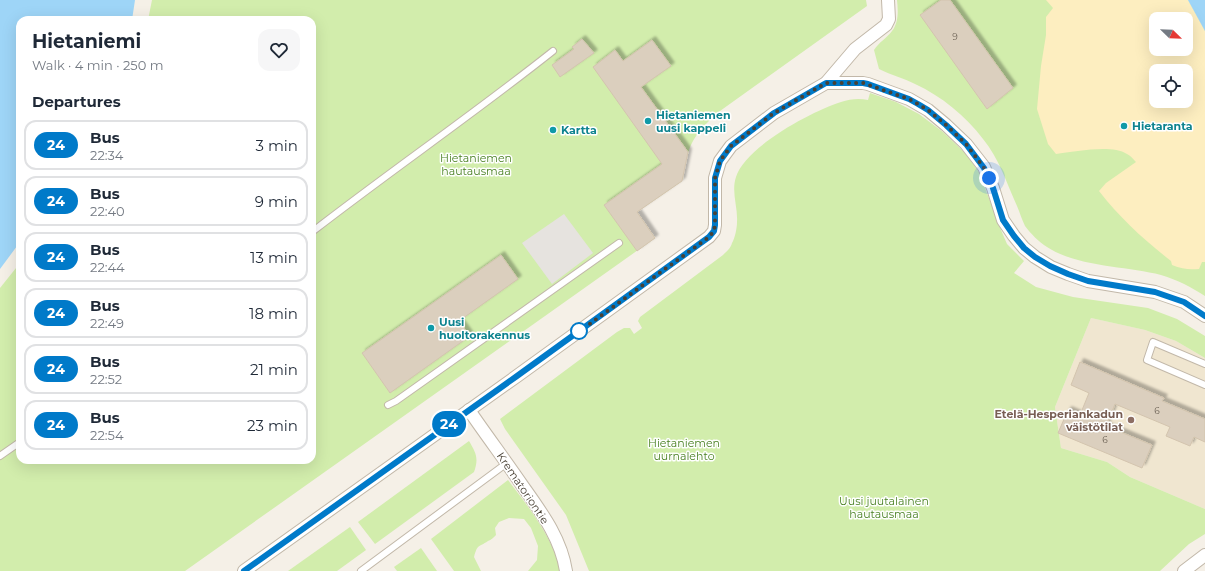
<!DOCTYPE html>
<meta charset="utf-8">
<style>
:root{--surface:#fff;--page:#f6f6f7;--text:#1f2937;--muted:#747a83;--line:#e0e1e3}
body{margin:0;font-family:Montserrat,sans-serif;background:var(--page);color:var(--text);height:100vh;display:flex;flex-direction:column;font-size:15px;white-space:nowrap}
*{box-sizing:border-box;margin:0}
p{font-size:13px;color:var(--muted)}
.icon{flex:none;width:22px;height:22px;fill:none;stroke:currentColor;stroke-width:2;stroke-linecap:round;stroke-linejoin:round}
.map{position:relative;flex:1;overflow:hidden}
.sheet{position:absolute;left:16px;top:16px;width:300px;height:448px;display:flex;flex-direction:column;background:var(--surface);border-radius:12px;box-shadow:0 4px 16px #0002}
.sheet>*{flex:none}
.badge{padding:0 8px;border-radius:13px;font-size:14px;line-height:26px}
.needle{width:26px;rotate:113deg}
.controls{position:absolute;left:1149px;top:12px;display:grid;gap:8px}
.controls a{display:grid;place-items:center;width:44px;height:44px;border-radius:8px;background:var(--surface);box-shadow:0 4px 16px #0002;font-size:20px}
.you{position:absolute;width:20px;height:20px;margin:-10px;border:3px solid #fff;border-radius:50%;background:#1a73e8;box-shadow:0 0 0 6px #1a73e833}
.map>.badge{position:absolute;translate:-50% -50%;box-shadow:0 0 0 2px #fff}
h2{padding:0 16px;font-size:15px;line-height:36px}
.round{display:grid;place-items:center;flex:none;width:42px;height:42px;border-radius:12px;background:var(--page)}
.summary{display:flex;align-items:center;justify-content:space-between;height:68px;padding:0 16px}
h1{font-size:19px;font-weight:700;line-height:30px}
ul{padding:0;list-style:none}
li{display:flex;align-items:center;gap:12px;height:50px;margin:0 8px 6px;padding:0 8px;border:2px solid var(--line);border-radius:12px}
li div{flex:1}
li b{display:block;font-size:15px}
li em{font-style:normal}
li .badge{min-width:44px;font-weight:700;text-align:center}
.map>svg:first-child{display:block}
</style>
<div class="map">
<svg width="1205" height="571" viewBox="0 0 1205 571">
<defs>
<filter id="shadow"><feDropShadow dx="3.5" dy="-3.5" stdDeviation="1" flood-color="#0004"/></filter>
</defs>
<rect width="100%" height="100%" fill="#f5f0e7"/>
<!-- education -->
<polygon fill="#f0e6d0" points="1091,318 1145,330 1176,341 1205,358 1205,509 1130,477 1107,462 1061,448 1055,407"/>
<!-- green -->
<g fill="#d2edac" fill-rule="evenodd">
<path d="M 152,0 L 866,0 L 867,6 L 720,111 C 707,122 693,135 688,153 C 685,162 684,171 682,181 L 637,212 L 655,238 L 185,571 L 0,571 L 0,288 L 20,263 L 20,460 L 312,460 L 312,20 L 148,20 Z"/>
<path d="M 897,0 L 1188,0 L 1205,31 L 1205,296 C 1191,287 1178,280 1161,275 C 1127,266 1077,267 1047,247 C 1039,242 1031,234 1025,226 C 1022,220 1020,213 1017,206 C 1007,184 999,158 983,139 C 966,116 941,96 915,84 C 904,78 890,75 879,69 L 874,50 C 879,42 887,38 892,31 C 899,22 898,10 897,0 ZM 1156,19 L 1186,19 L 1186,49 L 1156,49 ZM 1156,71 L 1186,71 L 1186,101 L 1156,101 Z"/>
<path d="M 870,93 L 896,102 L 919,114 L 943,132 L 964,152 L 979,172 L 1001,230 L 1007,244 L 1024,261 L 1014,273 L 1036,287 L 1073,297 L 1148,308 L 1177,319 L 1205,336 L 1205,358 L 1176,341 L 1145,330 L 1091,318 L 1055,407 L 1061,448 L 1107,462 L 1130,477 L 1205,509 L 1205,534 L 1189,544 L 1160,571 L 589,571 L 566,515 L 505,429 L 500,419 L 617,332 L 624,328 L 630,328 L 634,334 L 642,328 L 638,321 L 640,317 L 723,255 C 726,252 731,248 732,243 C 735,238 737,228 737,222 C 738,207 731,192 736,177 C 745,147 812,111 841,102 C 850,99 859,98 868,100 Z"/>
<path d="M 469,441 C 476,453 479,458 474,472 L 375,544 L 358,522 Z"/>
<path d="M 508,480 C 527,505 555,540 560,571 L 528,571 L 537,560 L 538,546 L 531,528 L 524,519 L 509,518 L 499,522 L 495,528 L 496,535 C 494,537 491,540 488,541 C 478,548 478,543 474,557 L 481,571 L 454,571 L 431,539 Z"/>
<polygon points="350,527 366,550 337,571 288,571"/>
<polygon points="421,548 437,571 397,571 394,567"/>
</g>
<!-- sand -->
<path fill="#fdeec0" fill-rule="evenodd" d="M 1046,0 L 1188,0 L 1205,31 L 1205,262 L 1202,262 L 1199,269 C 1189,270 1182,269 1172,265 L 1171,261 C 1144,240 1120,218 1099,191 L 1106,183 L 1136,162 C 1134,160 1131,156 1127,154 C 1111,144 1075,152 1056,154 L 1048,144 L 1037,109 L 1041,66 L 1046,35 L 1046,17 L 1053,8 ZM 1156,19 L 1186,19 L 1186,49 L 1156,49 ZM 1156,71 L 1186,71 L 1186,101 L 1156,101 Z"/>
<!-- parking -->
<polygon fill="#e6e3df" points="564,214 593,253 552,284 522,243"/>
<!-- water -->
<g fill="#9ed5f7">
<polygon points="0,0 135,0 132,20 20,20 20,242 0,269"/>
<polygon points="1188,0 1205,0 1205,31"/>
</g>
<!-- building -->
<g fill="#dbcfbe" stroke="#d3c4ae" filter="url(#shadow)">
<polygon points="941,0 950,0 1013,88 987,109 920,15"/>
<polygon points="582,39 594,53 560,77 552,65 574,49 572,47"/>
<polygon points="652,40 671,66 641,87 688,152 682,181 637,212 655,238 637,251 604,205 662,164 593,67 615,50 623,61"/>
<polygon points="501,255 518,279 459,321 470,336 390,393 362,353"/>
<polygon points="1080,362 1164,398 1162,401 1205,419 1205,442 1194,437 1190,446 1166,436 1170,427 1115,404 1106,426 1152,445 1142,468 1058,433 1068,410 1080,415 1089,393 1071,385"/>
</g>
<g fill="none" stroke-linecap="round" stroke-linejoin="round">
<defs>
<g id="lane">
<path d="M 312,232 C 392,170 475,113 553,51"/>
<polyline points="1205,364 1153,342 1147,360 1205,385"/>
<polyline points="388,405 396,401 619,243"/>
<polyline points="0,456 20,442"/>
<polyline points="361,571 507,463"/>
</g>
<g id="street">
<polyline points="826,83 863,83 868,84 909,99 928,110 946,125 966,144 984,167 993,188 1003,220 1014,236 1024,248 1035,257 1051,267 1068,274 1088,281 1155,292 1184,302 1205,316"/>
<path d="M 469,410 C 486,435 505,460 522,485 C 541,512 561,538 566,571"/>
<polyline points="244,571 517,376 709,237 714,231 715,225 715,178 720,161 731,146 774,113 826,83 855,49 886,25 889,19 888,0"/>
<polyline points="1184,571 1205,555"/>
</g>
</defs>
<!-- lane casing -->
<use href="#lane" stroke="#c2b8a9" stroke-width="8"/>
<!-- street casing -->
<use href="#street" stroke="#c2b8a9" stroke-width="14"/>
<!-- lane -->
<use href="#lane" stroke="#fff" stroke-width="6"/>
<!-- street -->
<use href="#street" stroke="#fff" stroke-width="12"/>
</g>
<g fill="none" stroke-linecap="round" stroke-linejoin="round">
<defs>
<polyline id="line" points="244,571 517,376 709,237 714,231 715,225 715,178 720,161 731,146 774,113 826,83 863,83 868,84 909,99 918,104 928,110 946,125 966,144 984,168 993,188 1003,220 1014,236 1024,248 1035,257 1050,266 1068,274 1088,281 1155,292 1184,302 1205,316"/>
</defs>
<!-- line casing -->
<use href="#line" stroke="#fff" stroke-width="9"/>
<!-- line -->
<use href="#line" stroke="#007ac9" stroke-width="6"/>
<!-- walk -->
<polyline stroke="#494135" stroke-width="4" stroke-dasharray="0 7.2" points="579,331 576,334 709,237 714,231 715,225 715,178 720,161 731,146 774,113 826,83 863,83 909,99 928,110 946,125 966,144 984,168 989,178"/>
</g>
<!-- markers -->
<g fill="#0f9aa8" stroke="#fff" stroke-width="1.5">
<circle cx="648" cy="121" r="4"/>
<circle cx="1124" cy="126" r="4"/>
<circle cx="553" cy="130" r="4"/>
<circle cx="431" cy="328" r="4"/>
</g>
<circle fill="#fff" stroke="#007ac9" stroke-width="2" cx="579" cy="331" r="8"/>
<circle fill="#8d6e63" stroke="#fff" stroke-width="1.5" cx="1131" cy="420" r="4"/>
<g text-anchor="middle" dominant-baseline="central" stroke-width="3" stroke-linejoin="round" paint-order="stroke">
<!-- number labels -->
<g font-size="9" fill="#6e6457">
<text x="955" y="36">9</text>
<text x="1157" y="410">6</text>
<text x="1105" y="439">6</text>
</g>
<!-- culture labels -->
<g font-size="11" font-weight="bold" fill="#0d838f" stroke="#fff" text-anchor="start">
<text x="656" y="115">Hietaniemen<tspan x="656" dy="13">uusi kappeli</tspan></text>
<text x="1132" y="126">Hietaranta</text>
<text x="561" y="130">Kartta</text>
<text x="439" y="322">Uusi<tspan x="439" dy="13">huoltorakennus</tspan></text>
</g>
<!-- park labels -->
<g font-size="11" fill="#498122" stroke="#fff">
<text x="476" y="158">Hietaniemen<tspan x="476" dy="13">hautausmaa</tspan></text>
<text x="684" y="443">Hietaniemen<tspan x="684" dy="13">uurnalehto</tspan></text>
<text x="884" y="501">Uusi juutalainen<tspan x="884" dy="13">hautausmaa</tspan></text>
</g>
<!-- education labels -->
<g font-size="11" font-weight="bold" fill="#785e54" stroke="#fff" text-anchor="end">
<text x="1123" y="414">Etelä-Hesperiankadun<tspan x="1123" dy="13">väistötilat</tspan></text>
</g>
<!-- street labels -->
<g font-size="11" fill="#494135" stroke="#fff">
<text transform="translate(523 488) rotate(56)">Krematoriontie</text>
</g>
</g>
</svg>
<div class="controls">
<a><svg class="needle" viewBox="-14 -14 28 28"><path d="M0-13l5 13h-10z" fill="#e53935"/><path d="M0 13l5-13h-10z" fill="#747a83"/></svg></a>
<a><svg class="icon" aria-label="locate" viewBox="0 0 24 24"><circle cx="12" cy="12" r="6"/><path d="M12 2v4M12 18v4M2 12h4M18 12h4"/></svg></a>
</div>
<div class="you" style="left:989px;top:178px"></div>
<b class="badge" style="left:449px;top:424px;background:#007ac9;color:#fff">24</b>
<section class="sheet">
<div class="summary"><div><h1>Hietaniemi</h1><p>Walk · 4 min · 250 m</p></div><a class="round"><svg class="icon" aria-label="heart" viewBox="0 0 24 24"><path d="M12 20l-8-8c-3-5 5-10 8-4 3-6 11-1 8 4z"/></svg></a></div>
<h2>Departures</h2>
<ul>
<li><span class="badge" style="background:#007ac9;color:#fff">24</span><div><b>Bus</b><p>22:34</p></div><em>3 min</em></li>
<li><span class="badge" style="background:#007ac9;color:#fff">24</span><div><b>Bus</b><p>22:40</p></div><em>9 min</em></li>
<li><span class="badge" style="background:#007ac9;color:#fff">24</span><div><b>Bus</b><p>22:44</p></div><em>13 min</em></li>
<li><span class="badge" style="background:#007ac9;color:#fff">24</span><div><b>Bus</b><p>22:49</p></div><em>18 min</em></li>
<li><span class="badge" style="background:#007ac9;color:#fff">24</span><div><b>Bus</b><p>22:52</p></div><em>21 min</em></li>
<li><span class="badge" style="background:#007ac9;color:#fff">24</span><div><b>Bus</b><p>22:54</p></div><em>23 min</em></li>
</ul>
</section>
</div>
